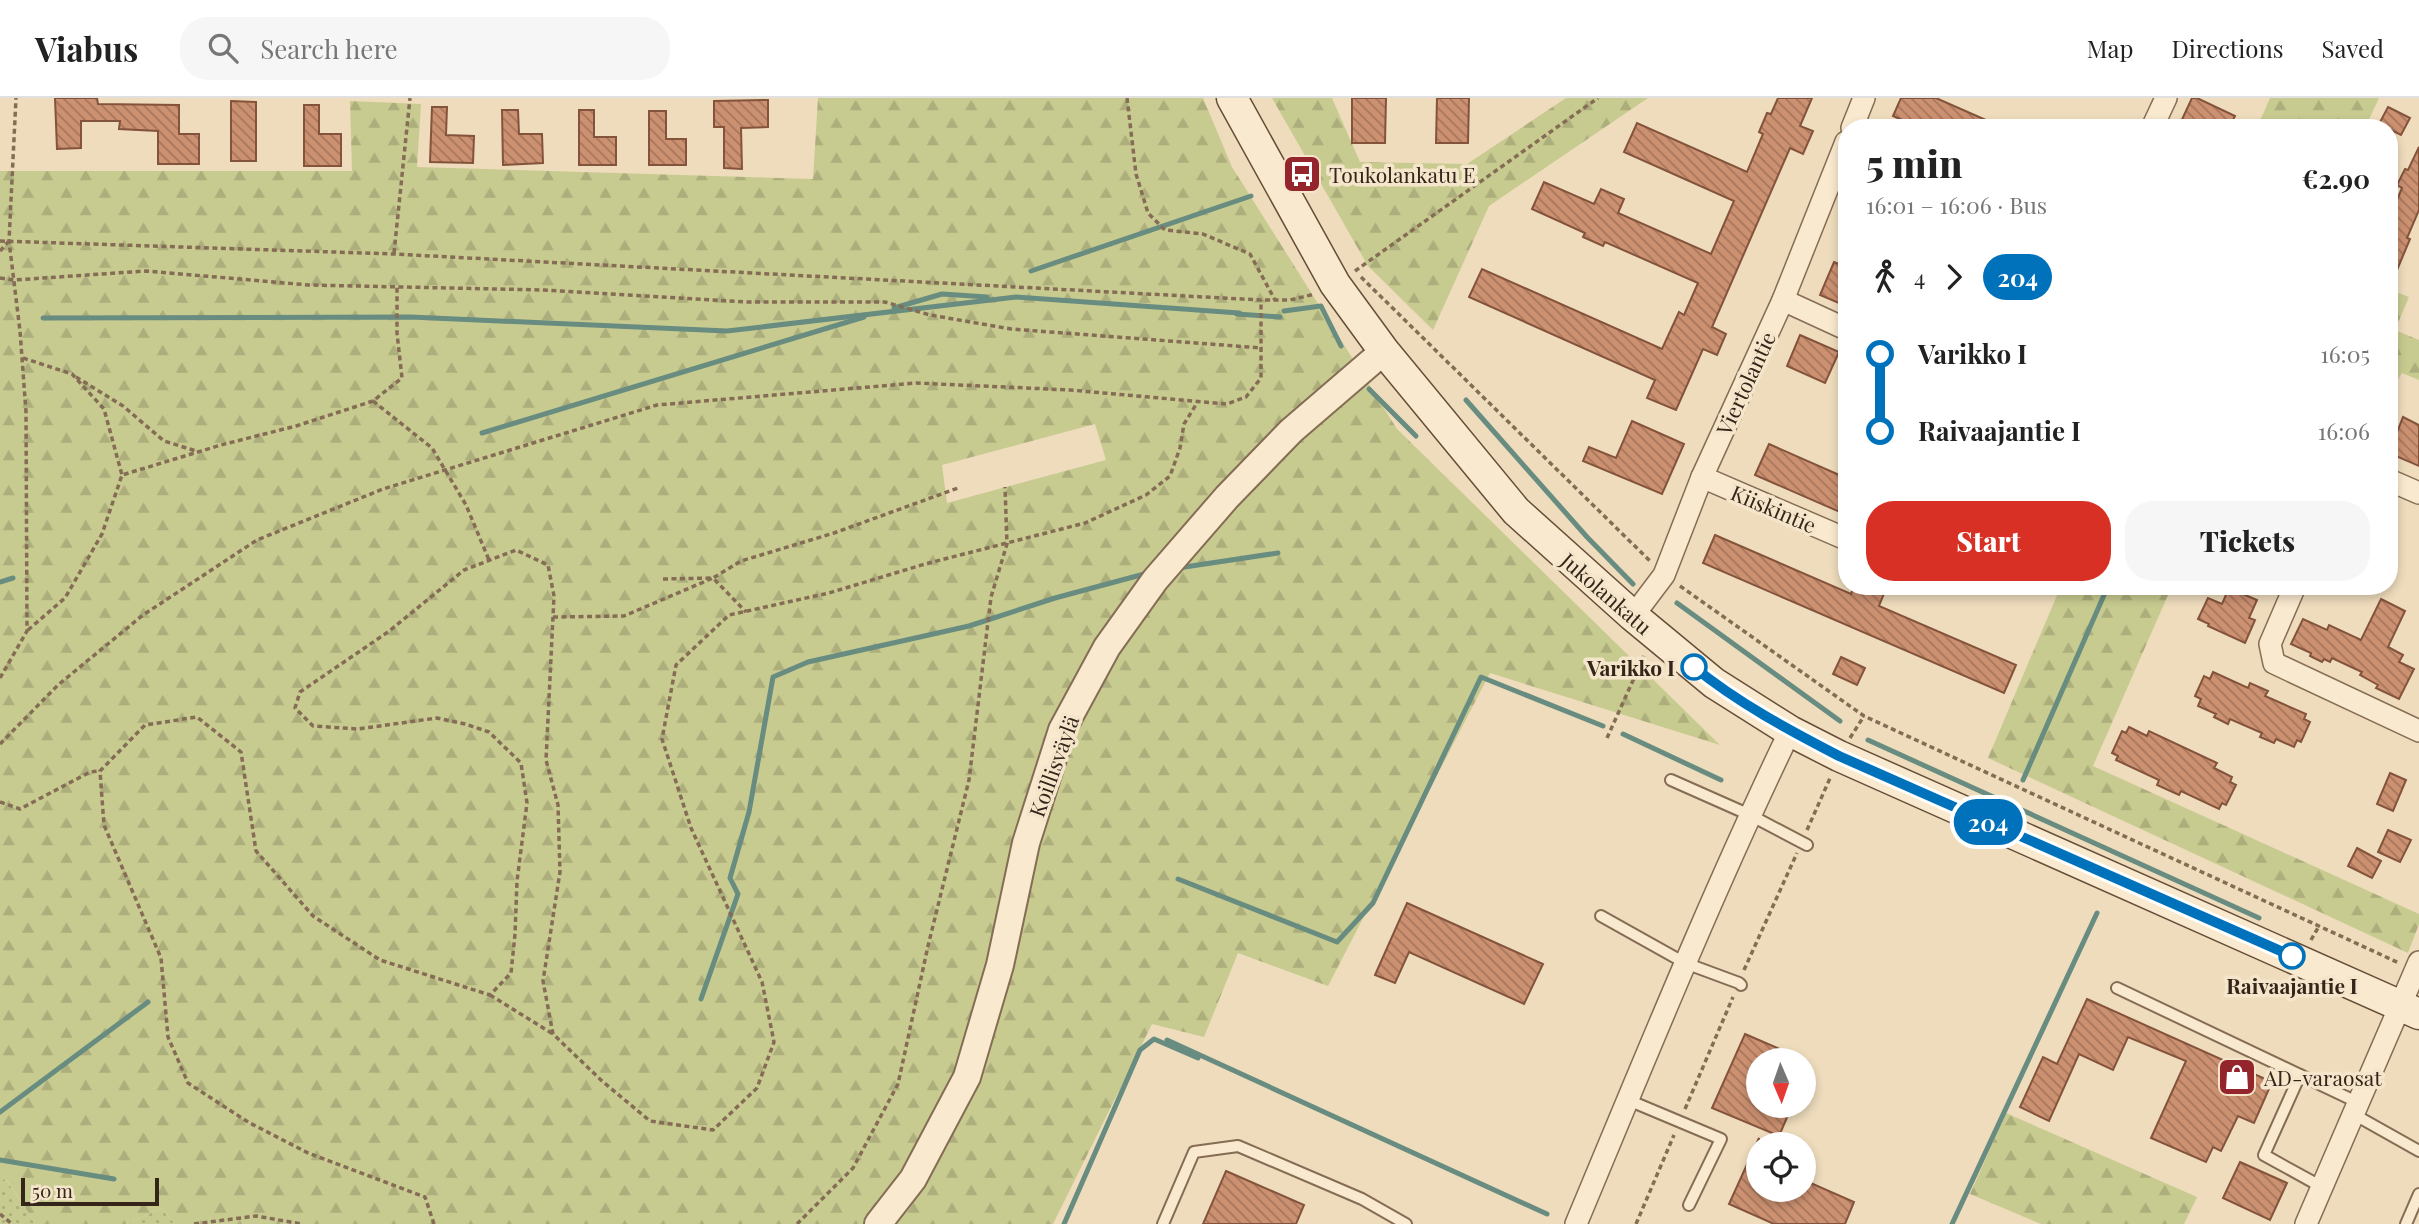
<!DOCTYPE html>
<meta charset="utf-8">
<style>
:root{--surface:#fff;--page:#f6f6f6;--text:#222;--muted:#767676;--line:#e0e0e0;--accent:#d93025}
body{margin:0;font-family:"Playfair Display",serif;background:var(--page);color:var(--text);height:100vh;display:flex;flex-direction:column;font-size:26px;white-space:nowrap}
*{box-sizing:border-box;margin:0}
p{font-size:23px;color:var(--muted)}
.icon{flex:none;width:38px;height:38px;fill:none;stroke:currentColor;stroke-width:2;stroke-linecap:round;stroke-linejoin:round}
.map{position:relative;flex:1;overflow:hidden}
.sheet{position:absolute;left:1838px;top:21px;width:560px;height:476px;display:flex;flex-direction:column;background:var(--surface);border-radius:28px;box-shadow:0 4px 10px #0003}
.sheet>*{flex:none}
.badge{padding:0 14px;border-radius:23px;font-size:24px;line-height:46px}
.needle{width:46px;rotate:178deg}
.tools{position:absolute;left:1746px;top:950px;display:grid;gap:14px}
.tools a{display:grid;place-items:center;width:70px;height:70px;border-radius:50%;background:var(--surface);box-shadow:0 4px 10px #0003;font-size:35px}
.scale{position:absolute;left:21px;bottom:18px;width:138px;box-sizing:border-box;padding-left:7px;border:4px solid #34251a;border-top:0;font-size:19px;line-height:24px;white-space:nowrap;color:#34251a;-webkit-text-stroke:5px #f5e6cb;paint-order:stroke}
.map>.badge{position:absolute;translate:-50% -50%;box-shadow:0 0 0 4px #fff}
.legs{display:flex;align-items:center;gap:10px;height:77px;padding:0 28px;font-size:23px}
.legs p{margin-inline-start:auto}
.summary{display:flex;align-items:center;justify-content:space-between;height:119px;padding:0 28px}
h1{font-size:38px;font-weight:800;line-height:52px}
.action{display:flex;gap:14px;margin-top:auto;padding:14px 28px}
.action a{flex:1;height:80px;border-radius:28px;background:var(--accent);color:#fff;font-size:28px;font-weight:800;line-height:80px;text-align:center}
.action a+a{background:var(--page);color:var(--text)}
ul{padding:0 28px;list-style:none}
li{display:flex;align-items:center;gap:24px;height:77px;font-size:26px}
li i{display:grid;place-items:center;width:10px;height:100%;margin:0 9px;background:currentColor}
li i::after{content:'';width:18px;height:18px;margin:-9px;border:5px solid;border-radius:50%;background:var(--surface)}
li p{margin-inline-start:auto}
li:first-child i{background:linear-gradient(#0000 50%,currentColor 0)}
li:last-child i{background:linear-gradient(currentColor 50%,#0000 0)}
header{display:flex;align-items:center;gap:42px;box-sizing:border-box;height:98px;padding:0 35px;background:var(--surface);border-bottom:2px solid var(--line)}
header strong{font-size:33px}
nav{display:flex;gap:38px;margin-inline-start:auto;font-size:24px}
.search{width:490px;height:63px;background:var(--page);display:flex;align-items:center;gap:18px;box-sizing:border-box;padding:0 24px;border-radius:28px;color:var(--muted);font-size:26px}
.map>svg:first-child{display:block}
</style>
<header>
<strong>Viabus</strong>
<div class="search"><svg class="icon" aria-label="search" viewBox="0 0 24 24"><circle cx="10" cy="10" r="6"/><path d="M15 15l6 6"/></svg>Search here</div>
<nav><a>Map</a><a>Directions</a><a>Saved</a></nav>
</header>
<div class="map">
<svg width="2419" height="1126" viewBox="0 0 2419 1126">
<defs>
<pattern id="grass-dots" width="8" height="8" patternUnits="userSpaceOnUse" patternTransform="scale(1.75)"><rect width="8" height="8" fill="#c8cb90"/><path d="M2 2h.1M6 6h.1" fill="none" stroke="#acae7c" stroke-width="1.8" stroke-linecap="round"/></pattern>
<pattern id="forest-firs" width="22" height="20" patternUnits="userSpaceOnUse" patternTransform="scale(1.75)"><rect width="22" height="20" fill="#c8cb90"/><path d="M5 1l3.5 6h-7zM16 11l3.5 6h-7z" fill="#acae7c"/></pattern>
<pattern id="building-back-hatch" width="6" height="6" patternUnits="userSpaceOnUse" patternTransform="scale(1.75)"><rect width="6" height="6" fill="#cc9171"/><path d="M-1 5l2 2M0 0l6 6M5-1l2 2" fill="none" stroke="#a6765c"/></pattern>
</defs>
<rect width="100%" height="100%" fill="#eedcbc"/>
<!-- grass -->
<g fill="url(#grass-dots)">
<polygon points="5,1080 36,1126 0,1126 0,1083"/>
<polygon points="162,1110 175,1126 126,1126"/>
</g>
<!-- forest -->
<g fill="url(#forest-firs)" fill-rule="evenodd">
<path d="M 818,0 L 1203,0 L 1232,69 L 1397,331 L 1720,647 L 1490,575 L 1328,888 L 1238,855 L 1204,939 L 1152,926 L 1053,1126 L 175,1126 L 162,1110 L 126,1126 L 36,1126 L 6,1081 L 0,1083 L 0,73 L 352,73 L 350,3 L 421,6 L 417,69 L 813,81 ZM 1095,326 L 1106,362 L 947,405 L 942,367 Z"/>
<polygon points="1272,0 1332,0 1360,64 1467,66 1566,0 1648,0 1489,108 1433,232 1368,168"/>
<polygon points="2270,0 2379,0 2365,30 2257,30"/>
<polygon points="2389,191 2409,199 2395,232 2419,242 2419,282 2402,275 2390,295"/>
<polygon points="2061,488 2172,488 2093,668 2419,816 2419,826 2408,855 1988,660"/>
<polygon points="2006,1015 2197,1099 2184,1126 2041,1126 1970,1096"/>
</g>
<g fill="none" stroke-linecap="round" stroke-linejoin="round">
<!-- stream -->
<g stroke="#688c80" stroke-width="5">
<polyline points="1031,173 1251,98"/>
<polyline points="894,210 942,196 987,199"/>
<polyline points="1284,213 1321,208 1341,248"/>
<polyline points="1237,216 1280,219"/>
<polyline points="43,220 411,219 727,233 1016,199 1239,215"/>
<polyline points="1369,291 1416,338"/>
<polyline points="1466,302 1587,439 1633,486"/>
<polyline points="482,335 864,219"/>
<polyline points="1178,470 1278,455"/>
<polyline points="0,484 13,480"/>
<polyline points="1677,505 1840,623"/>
<polyline points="1623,636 1721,682"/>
<polyline points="1868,642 2259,820"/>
<polyline points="2023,682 2108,488"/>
<polyline points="1178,781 1337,844 1373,805 1481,579 1603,628"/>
<polyline points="701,901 738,796 730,780 749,714 773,579 808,564 969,528 1055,500 1148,475"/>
<polyline points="1167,942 1547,1116"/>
<polyline points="0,1014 148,904"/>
<polyline points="0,1062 114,1081"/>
<polyline points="1064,1126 1140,952 1154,941 1198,960"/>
<polyline points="1952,1126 2097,815"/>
</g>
</g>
<!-- building -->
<g fill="url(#building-back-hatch)" stroke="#84533b" stroke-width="2">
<polygon points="55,0 97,0 98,6 179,7 179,36 199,36 199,66 158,66 158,33 119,31 120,23 81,23 81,50 57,51"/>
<polygon points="1352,0 1386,0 1385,45 1352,45"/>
<polygon points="1437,0 1469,0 1468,45 1436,45"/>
<polygon points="1778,0 1812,0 1800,28 1813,33 1803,56 1790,50 1712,229 1726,236 1717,257 1703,251 1676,312 1647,300 1655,282 1469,199 1482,171 1662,251 1679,214 1684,217 1698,185 1605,144 1603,148 1583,139 1585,135 1532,111 1544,84 1594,106 1601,91 1624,101 1618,115 1711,156 1734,103 1624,54 1637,25 1747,74 1763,36 1759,34 1767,15 1771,16"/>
<polygon points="1901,0 1936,0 2004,30 1920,30 1893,18"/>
<polygon points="2192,0 2197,0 2235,18 2229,30 2178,30"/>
<polygon points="768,2 768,29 741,30 742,71 724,70 724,29 714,29 714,3"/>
<polygon points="231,3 256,4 256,63 231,63"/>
<polygon points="304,7 319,7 319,36 341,36 341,68 304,68"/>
<polygon points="432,9 447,9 446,37 474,38 473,65 430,64"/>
<polygon points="2388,9 2410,20 2401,37 2379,26"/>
<polygon points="502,12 518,12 519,36 542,36 543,65 503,67"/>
<polygon points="579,12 594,12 594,39 616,39 616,67 579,67"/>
<polygon points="649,13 666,13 666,41 686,41 686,67 649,67"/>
<polygon points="2419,49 2419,112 2407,140 2410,141 2389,191 2389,121 2402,90 2397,87 2405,71 2408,72"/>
<polygon points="1834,164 1846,169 1846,208 1820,197"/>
<polygon points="1800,237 1839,254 1825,285 1787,268"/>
<polygon points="2403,319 2419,327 2419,368 2389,355"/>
<polygon points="1632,323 1684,346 1662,396 1583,363 1589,349 1616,360"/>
<polygon points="1769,346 1846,380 1846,400 1840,414 1755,377"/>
<polygon points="1715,437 1851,496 1854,488 1887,488 1879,508 2016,567 2004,595 1703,465"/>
<polygon points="2229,490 2257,502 2249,520 2255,522 2245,545 2208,528 2209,526 2198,521 2208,500 2222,506"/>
<polygon points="2381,501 2405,513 2388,549 2403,557 2399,564 2414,571 2399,601 2376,590 2378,587 2360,577 2362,574 2332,560 2330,564 2324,561 2322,564 2310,558 2311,555 2291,546 2303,521 2327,532 2329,527 2361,542"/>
<polygon points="1841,559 1865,570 1857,587 1833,576"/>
<polygon points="2213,574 2248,590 2250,585 2268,593 2265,598 2306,616 2304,621 2310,624 2301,644 2297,642 2294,649 2276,641 2274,645 2260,639 2262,635 2230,621 2228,626 2214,619 2216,616 2198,608 2201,601 2195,598 2204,578 2210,581"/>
<polygon points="2129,629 2147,638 2149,633 2217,665 2214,670 2232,679 2230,684 2236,687 2226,707 2222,705 2219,711 2181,693 2179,697 2157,687 2159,682 2116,662 2118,658 2112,655 2122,633 2126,635"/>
<polygon points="2390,675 2406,682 2393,713 2377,706"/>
<polygon points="2388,732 2411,742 2400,764 2378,754"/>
<polygon points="2357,750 2381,763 2372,780 2348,768"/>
<polygon points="1407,805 1543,866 1524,906 1409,854 1395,885 1375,877"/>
<polygon points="2087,901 2272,984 2254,1025 2238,1018 2221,1053 2213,1049 2206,1064 2151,1040 2186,963 2128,939 2113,972 2079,956 2049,1023 2020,1009 2043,959 2057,966"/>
<polygon points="1745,936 1805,962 1759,962 1759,1008 1792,1008 1779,1038 1712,1010"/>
<polygon points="1759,1040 1759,1092 1804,1092 1804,1082 1854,1104 1845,1126 1774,1126 1729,1106"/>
<polygon points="2240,1064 2287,1085 2270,1122 2223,1100"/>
<polygon points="1226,1073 1304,1107 1296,1126 1203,1126"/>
</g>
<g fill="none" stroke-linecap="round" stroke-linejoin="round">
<defs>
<g id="service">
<polyline points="1671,682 1750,717 1807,747"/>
<polyline points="1601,818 1685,865 1739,885 1741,887"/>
<polyline points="2117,890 2359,1005"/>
<polyline points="2300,977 2264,1057 2322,1089"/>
<polyline points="1628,1002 1721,1041 1689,1107"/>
<polyline points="2355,1017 2419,1053"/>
<polyline points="1163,1126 1194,1054 1238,1048 1362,1101 1406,1126"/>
<polyline points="2406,1126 2419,1096"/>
</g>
<g id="minor">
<polyline points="1852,30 1864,0"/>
<polyline points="2152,30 2166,0"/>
<polyline points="1783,202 1846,231"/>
<polyline points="1702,379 1846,441"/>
<polyline points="2389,382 2419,395"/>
<polyline points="2295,488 2270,546 2274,565 2419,633"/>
<polyline points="1633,518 1664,477 1702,379 1783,202 1846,44"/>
<path d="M 1576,1126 C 1645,961 1712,795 1790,633"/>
<polyline points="2306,1126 2419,864"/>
</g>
<polyline id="tertiary" points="878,1126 913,1081 967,979 1000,867 1026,745 1062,632 1107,549 1155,482 1227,399 1291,333 1384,253"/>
<polyline id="secondary" points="1232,0 1335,186 1384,253 1516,413 1633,518 1714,585 1790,633 1839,658 2419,916"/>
</defs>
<!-- service casing -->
<use href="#service" stroke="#856c55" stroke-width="14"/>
<!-- minor casing -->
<use href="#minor" stroke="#856c55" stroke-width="24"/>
<!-- tertiary casing -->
<use href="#tertiary" stroke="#856c55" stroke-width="30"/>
<!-- secondary casing -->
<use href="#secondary" stroke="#664d39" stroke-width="33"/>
<!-- path -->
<g stroke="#856c55" stroke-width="3.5" stroke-dasharray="5 3.5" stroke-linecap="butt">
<polyline points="1127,0 1136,76 1148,115 1165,132 1203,136 1250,156 1275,202"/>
<polyline points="0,143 394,156 1261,202 1290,202 1315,196"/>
<polyline points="0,153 9,143"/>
<polyline points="394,155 410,0"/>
<polyline points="1355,173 1598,0"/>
<polyline points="1361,179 1650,463"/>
<polyline points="0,180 14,182 146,173 309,187 544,192 748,204 885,204 930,217 1011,231 1262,250"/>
<polyline points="23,260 72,276 104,311 122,377"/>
<polyline points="76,279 123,308 164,343 196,353"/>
<polyline points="373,303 432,350 466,407 489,462"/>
<polyline points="663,481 713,480 741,463 834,435 958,390"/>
<polyline points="1680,488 1864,618 2399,865"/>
<polyline points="553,519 624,518 713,480 746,514"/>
<polyline points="28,532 65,500 102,436 122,377 221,347 296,328 373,303 402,280 397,235 397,189"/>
<polyline points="0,580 27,533 26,314 20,233 9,143 16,0"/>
<polyline points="1607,640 1644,558"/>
<polyline points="1850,640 1864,618"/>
<polyline points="0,646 58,587 143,517 257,442 383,391 657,307 916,285 1070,292 1227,306 1246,299 1261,280 1261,202"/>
<polyline points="0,704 20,711 90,674 100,673"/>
<polyline points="1807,732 1831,678"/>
<polyline points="2311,842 2319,828"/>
<polyline points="1744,872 1797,755"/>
<polyline points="490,897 553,936"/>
<polyline points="1685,1011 1733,899"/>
<polyline points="0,1116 12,1126"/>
<polyline points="194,1126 256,1118 302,1126"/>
<polyline points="434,1126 425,1099 308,1055 248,1024 188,985 168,939 161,860 104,727 100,673 145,627 197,619 241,654 256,753 313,818 380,862 490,897 511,875 515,836 517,783 527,705 521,665 489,634 465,626 437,620 358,631 313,628 295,610 300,594 388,534 464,472 516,452 548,467 554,498 546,662 558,707 560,774 543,883 553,936 602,983 650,1023 713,1032 757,990 774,944 762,884 691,730 662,641 676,567 729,517 829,495 925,466 1085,425 1146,397 1170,378 1180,350 1184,326 1197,305"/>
<polyline points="797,1126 853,1070 898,986 928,848 969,682 991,499 1007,446 1005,389"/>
<polyline points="1636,1126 1674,1037"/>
</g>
<!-- service -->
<use href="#service" stroke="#f9e9ce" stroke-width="10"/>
<!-- minor -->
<use href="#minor" stroke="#f9e9ce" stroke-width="21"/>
<!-- tertiary -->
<use href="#tertiary" stroke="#f9e9ce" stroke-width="26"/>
<!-- secondary -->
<use href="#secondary" stroke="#f9e9ce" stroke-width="30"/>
</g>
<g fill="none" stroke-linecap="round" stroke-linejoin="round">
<defs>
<path id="line-1" d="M 1694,569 C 1738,605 1789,632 1839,658 L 2292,858"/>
</defs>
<!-- line-1 casing -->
<use href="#line-1" stroke="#fff" stroke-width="16"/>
<!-- line-1 -->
<use href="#line-1" stroke="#0072bc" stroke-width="10"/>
</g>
<!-- icons -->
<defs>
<symbol id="bus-square" viewBox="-11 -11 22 22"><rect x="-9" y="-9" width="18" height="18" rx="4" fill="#94252d" stroke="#f5e6cb"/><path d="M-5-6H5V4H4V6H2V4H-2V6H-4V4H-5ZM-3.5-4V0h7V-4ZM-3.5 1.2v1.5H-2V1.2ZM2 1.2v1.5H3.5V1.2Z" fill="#fff"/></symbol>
<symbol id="shop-square" viewBox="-11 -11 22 22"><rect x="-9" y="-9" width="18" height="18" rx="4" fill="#94252d" stroke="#f5e6cb"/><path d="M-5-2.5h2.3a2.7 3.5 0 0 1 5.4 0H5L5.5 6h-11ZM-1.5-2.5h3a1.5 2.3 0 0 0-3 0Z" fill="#fff"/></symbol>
</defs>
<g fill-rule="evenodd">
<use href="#bus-square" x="1280" y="54" width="44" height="44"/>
<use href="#shop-square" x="2215" y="957" width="44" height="44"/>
</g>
<!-- markers -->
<g fill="#fff" stroke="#0072bc" stroke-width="3.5">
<circle cx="1694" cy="569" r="12"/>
<circle cx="2292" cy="858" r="12"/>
</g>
<g text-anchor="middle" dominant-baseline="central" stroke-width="7" stroke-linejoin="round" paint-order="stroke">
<!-- poi labels -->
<g font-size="21" fill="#34251a" stroke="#f5e6cb" text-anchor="start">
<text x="1329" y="76">Toukolankatu E</text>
<text x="2264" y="979">AD-varaosat</text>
</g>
<!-- street labels -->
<g font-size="21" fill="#34251a" stroke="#f5e6cb">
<text transform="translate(1745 285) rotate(-65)">Viertolantie</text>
<text transform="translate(1774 410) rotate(23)">Kiiskintie</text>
<text transform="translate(1607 495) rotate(41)">Jukolankatu</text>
<text transform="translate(1053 668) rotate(-70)">Koillisväylä</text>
</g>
<!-- stop labels -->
<g font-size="21" font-weight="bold" fill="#34251a" stroke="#f5e6cb" text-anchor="end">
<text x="1675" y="569">Varikko I</text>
<text x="2292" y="887" text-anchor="middle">Raivaajantie I</text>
</g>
</g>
</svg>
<div class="tools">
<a><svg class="needle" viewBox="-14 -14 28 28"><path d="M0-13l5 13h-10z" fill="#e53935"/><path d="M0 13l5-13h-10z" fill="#767676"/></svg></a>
<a><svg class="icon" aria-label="locate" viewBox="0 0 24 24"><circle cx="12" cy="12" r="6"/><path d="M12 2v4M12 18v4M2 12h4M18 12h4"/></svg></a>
</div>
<div class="scale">50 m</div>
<b class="badge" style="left:1988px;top:724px;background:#0072bc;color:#fff">204</b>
<section class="sheet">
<div class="summary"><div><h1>5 min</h1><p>16:01 – 16:06 · Bus</p></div><b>€2.90</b></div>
<div class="legs"><svg class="icon" aria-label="walk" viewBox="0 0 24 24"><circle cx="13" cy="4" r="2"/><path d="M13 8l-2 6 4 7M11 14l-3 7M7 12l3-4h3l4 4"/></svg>4<svg class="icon" aria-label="forward" viewBox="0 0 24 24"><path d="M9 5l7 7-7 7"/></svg><b class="badge" style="background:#0072bc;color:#fff">204</b></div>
<ul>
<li><i style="color:#0072bc"></i><b>Varikko I</b><p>16:05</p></li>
<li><i style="color:#0072bc"></i><b>Raivaajantie I</b><p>16:06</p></li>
</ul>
<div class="action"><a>Start</a><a>Tickets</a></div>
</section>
</div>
